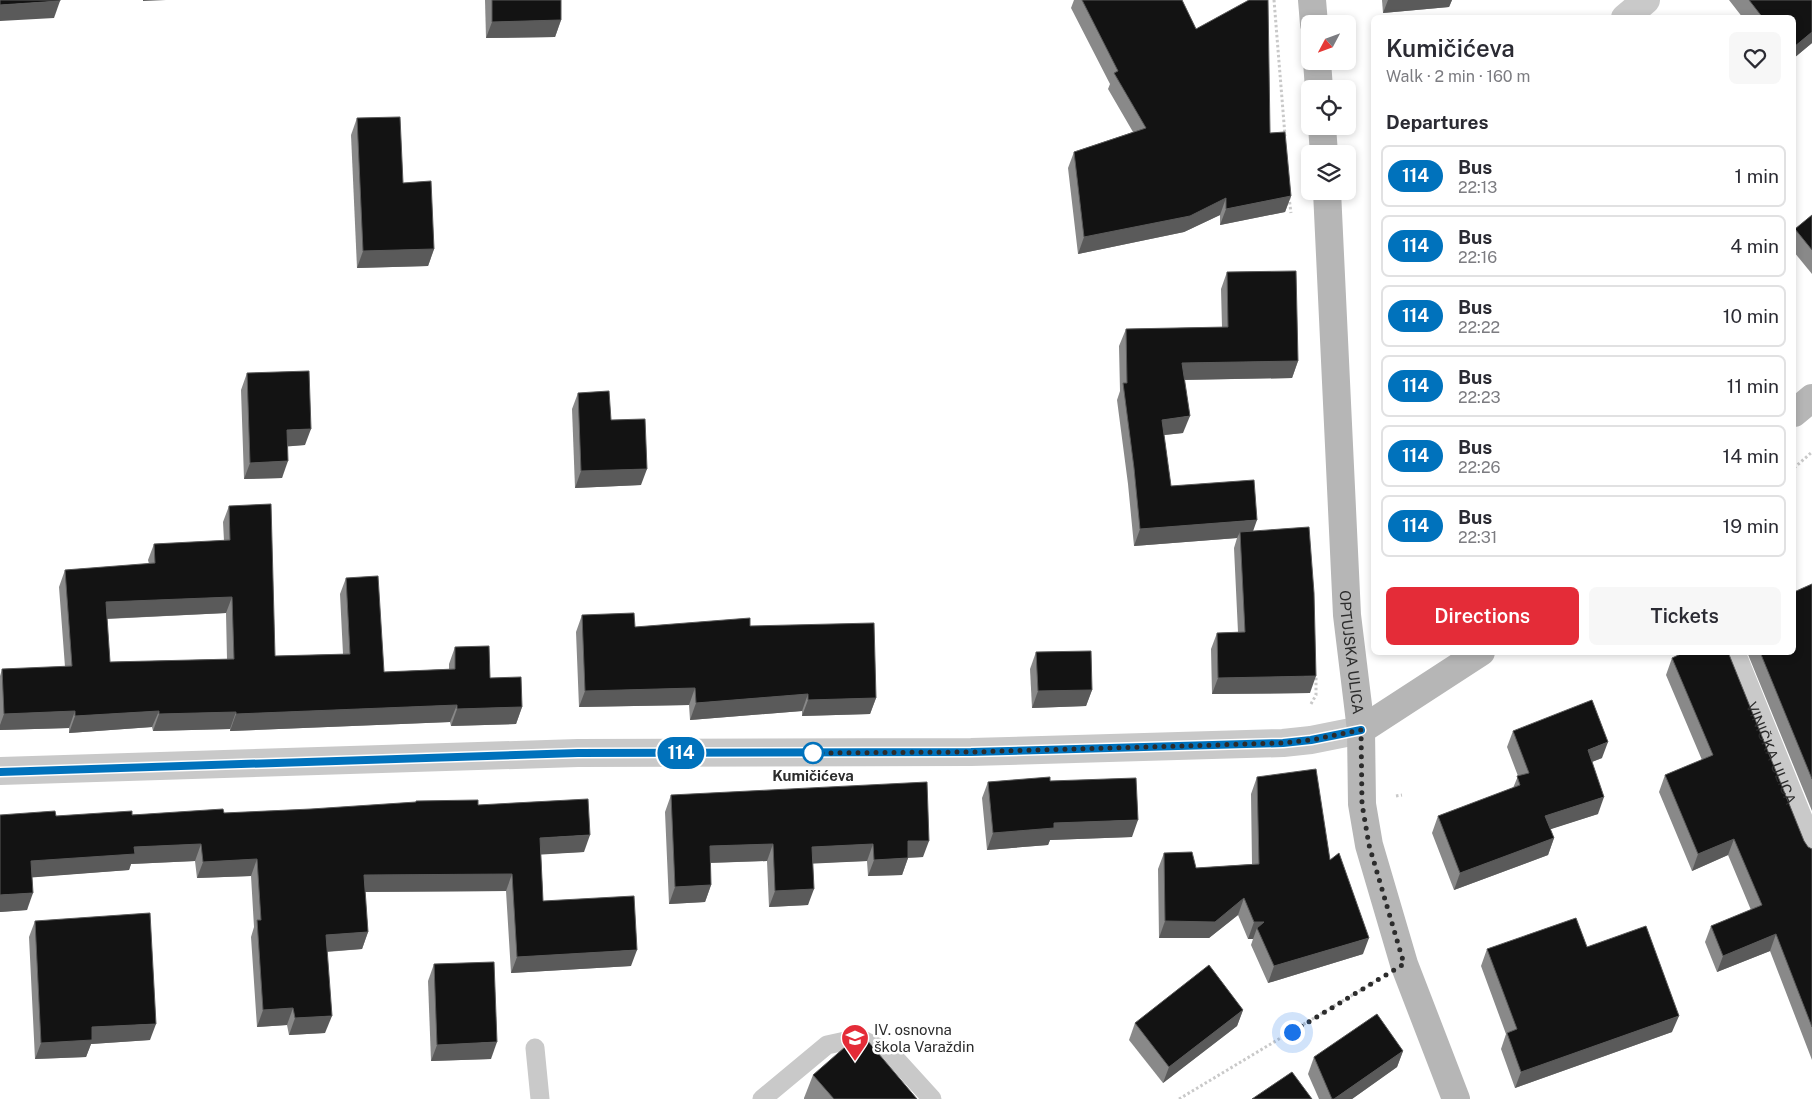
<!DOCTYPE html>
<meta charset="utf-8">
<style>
:root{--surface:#fff;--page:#f7f7f7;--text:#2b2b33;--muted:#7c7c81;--line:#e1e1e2;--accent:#e42c38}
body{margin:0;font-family:"Public Sans",sans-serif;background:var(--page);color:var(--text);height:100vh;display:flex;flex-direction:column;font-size:19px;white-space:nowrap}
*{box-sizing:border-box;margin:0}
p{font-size:16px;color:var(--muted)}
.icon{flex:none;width:28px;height:28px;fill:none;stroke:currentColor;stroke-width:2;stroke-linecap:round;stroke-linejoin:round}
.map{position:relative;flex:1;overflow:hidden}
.panel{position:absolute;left:1371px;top:15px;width:425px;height:640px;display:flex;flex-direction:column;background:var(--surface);border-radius:8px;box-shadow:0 2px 8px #0003}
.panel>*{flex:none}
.badge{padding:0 10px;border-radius:16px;font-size:18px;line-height:32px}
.needle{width:32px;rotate:229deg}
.fabs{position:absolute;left:1301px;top:15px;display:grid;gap:10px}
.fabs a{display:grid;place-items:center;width:55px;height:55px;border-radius:8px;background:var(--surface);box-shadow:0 2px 8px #0003;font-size:25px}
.you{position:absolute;width:25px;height:25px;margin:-12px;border:4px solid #fff;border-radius:50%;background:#1a73e8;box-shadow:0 0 0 8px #1a73e833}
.map>.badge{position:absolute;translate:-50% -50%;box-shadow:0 0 0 2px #fff}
h2{padding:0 15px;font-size:19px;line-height:45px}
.round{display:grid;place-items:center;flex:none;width:52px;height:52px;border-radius:8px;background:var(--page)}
.headline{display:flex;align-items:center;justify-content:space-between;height:85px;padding:0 15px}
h1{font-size:24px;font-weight:600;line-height:38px}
.button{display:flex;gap:10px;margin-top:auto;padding:10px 15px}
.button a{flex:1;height:58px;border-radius:8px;background:var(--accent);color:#fff;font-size:20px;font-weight:600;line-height:58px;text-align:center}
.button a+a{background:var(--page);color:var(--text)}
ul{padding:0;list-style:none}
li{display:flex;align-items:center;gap:15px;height:62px;margin:0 10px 8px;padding:0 5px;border:2px solid var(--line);border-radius:8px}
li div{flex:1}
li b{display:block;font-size:19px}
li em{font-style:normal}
li .badge{min-width:55px;font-weight:700;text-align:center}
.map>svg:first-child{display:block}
</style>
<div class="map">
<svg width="1812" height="1099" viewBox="0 0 1812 1099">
<rect width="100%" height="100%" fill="#fff"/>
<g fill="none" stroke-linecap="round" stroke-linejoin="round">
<!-- path -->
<g stroke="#c9c9c9" stroke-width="3" stroke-dasharray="2.5 2.5" stroke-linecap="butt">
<polyline points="1274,0 1285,136"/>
<polyline points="1289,197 1291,213"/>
<polyline points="1794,468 1812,452"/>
<polyline points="1311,704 1316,695 1316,676"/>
<polyline points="1396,796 1402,795"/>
<polyline points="1179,1099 1374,982"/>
</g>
<!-- service -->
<g stroke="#c9c9c9" stroke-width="19">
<polyline points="535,1048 540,1099"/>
<polyline points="762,1099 827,1045 859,1038 892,1055 932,1099"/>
</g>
<!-- minor -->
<g stroke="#c9c9c9" stroke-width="28">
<polyline points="1625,18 1646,0"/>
<path id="s1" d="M 1731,652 L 1812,852"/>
</g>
<!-- tertiary -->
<polyline stroke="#c9c9c9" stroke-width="28" points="0,771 578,753 971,752 1283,743 1311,740 1361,730"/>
<!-- secondary -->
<g stroke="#b6b6b6" stroke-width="28">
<polyline points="1312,0 1314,24"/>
<polyline points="1317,61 1319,89"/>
<polyline points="1322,126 1324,154"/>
<path id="s2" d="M 1327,191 L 1347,615 L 1361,730 L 1362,804 L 1369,845 L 1404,964 L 1456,1099"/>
<polyline points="1794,413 1812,398"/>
<polyline points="1361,730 1481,652"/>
</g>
</g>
<!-- wall -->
<g fill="#898989" fill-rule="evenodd">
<polygon points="485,0 561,0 561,20 555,37 486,38"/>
<polygon points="1074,0 1182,0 1196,29 1270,133 1291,196 1285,212 1220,225 1220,215 1184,232 1078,254 1068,168 1074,152 1133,132 1108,89 1110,84 1071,8"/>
<polygon points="1382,0 1452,0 1449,7 1383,13"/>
<polygon points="1729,0 1812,0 1812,43 1794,58 1794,18 1743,18"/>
<polygon points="357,118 403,183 434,249 428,266 357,268 351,135"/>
<polygon points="1812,215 1812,274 1794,252 1794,231 1795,229"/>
<polygon points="1227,272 1298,361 1292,378 1185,380 1183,433 1164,435 1171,486 1253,531 1310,693 1212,694 1211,649 1217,633 1238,632 1234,548 1237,538 1134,546 1128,484 1117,400 1120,391 1119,346 1126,329 1222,327 1221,289"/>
<polygon points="247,373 305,445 287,446 282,478 244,479 241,390"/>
<polygon points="578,393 611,420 641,485 575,488 572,409"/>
<path d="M 229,506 L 275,656 L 343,654 L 340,594 L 346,578 L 384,672 L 449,669 L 449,664 L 455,647 L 490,678 L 522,707 L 516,724 L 451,726 L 450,722 L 230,731 L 230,729 L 153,731 L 152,727 L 69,733 L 69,728 L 0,730 L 0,676 L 2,669 L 65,667 L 59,587 L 65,570 L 149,564 L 148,560 L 154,544 L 224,541 L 223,522 ZM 226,613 L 227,659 L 110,662 L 107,619 Z"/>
<polygon points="1812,584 1812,811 1747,652 1794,652"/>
<polygon points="582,615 635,627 750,626 876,698 870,714 802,716 802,711 690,720 689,705 579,707 576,632"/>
<polygon points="1036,652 1092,690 1086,706 1032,708 1030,669"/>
<polygon points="1672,658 1804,841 1808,847 1812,849 1812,1060 1770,951 1717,972 1705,942 1711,926 1751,910 1728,855 1692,871 1659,792 1665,775 1702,760 1666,675"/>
<polygon points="1513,731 1602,758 1592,762 1598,814 1550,829 1554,838 1548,855 1454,890 1432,833 1438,816 1513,788 1518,776 1507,747"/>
<polygon points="1257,777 1330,860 1363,954 1268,983 1251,945 1253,939 1248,939 1238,915 1209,938 1159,938 1158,869 1164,853 1196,868 1252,864 1251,794"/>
<polygon points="1050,781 1132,837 1050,840 1048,845 987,850 982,798 988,782"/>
<polygon points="671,795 923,857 908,858 902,875 868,876 867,861 812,863 808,905 769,907 767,861 710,863 711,885 705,902 669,904 665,812"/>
<polygon points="478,805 584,852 541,854 543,901 631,966 511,973 506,891 365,892 368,932 362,949 327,952 325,1033 289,1035 287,1025 257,1027 251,937 254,927 251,876 197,878 195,861 131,864 129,870 32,877 27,910 0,912 56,816 224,813"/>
<polygon points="35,921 150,1040 91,1044 86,1057 35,1059 29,937"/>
<polygon points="1587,947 1672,1032 1515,1088 1501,1049 1506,1034 1481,966 1487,949"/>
<polygon points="434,964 491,1059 431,1061 428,981"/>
<polygon points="1243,1010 1237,1026 1163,1083 1129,1040 1135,1023"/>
<polygon points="1403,1051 1397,1067 1352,1099 1319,1099 1308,1074 1314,1057"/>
<polygon points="813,1075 917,1099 804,1099 804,1098"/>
</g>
<!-- shaded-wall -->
<g fill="#5a5a5a">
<polygon points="143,0 166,0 143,1"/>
<polygon points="1388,0 1452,0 1449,7 1383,13"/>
<polygon points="60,1 54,18 0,21 0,5"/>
<polygon points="561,20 555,37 486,38 492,22"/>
<polygon points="1812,32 1812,43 1794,58 1794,47"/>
<polygon points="1291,196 1285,212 1220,225 1226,209"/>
<polygon points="1226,198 1220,215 1184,232 1078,254 1084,237"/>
<polygon points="434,249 428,266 357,268 363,251"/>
<polygon points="1298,361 1292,378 1176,380 1182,363"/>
<polygon points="1190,416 1183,433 1155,436 1162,420"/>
<polygon points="311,429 305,445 281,447 287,430"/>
<polygon points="288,461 282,478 244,479 250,463"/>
<polygon points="647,469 641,485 575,488 581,471"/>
<polygon points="1257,520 1251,537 1240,532 1237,538 1134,546 1140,529"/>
<polygon points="232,597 226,613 100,619 106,602"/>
<polygon points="1316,676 1310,693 1212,694 1218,678"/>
<polygon points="695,688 689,705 579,707 585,691"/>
<polygon points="1092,690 1086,706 1032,708 1038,691"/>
<polygon points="808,694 802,711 690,720 696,703"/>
<polygon points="876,698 870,714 802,716 808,700"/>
<polygon points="457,705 450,722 230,731 236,714"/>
<polygon points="522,707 516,724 451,726 457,709"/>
<polygon points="75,711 69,728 0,730 0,725 4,714"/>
<polygon points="159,711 152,727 69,733 75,716"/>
<polygon points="236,712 230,729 153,731 159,714"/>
<polygon points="1608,742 1602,758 1581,766 1588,750"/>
<polygon points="1604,797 1598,814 1539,833 1545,816"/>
<polygon points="1138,820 1132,837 1050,840 1048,845 987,850 993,833 1054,823"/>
<polygon points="590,835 584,852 534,855 540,838"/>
<polygon points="1554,838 1548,855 1454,890 1460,873"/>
<polygon points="1734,839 1728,855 1692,871 1698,854"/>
<polygon points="908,841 929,841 923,857 901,858"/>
<polygon points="201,844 195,861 131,864 129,870 25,878 31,861 134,847"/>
<polygon points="773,844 767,861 704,863 710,846"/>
<polygon points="873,844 867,861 805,864 812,847"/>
<polygon points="908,858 902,875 868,876 874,860"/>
<polygon points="257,859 251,876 197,878 203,862"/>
<polygon points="512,874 506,891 358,892 364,875"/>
<polygon points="711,885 705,902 669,904 675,887"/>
<polygon points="814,889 808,905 769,907 775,891"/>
<polygon points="33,893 27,910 0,912 0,895"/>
<polygon points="1244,898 1238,915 1209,938 1159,938 1165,921"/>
<polygon points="1254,922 1264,922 1257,928 1253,939 1248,939"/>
<polygon points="368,932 362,949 320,952 326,935"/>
<polygon points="1776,934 1770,951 1717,972 1723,956"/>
<polygon points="1369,938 1363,954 1268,983 1274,966"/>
<polygon points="637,950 631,966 511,973 517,957"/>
<polygon points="293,1008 287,1025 257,1027 263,1010"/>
<polygon points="1243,1010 1237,1026 1163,1083 1169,1067"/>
<polygon points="332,1016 325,1033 289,1035 295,1018"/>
<polygon points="1679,1016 1672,1032 1515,1088 1521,1072"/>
<polygon points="156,1024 150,1040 91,1044 86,1057 35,1059 41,1043 92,1027"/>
<polygon points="497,1042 491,1059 431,1061 437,1045"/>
<polygon points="1403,1051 1397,1067 1352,1099 1334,1099"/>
</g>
<!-- building -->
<g fill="#131313" stroke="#5a5a5a" fill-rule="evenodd">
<polygon points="0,0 60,0 60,1 0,5"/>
<polygon points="492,0 561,0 561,20 492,22"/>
<polygon points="1082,0 1182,0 1196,29 1249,0 1268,0 1270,133 1285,132 1291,196 1226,209 1226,198 1190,216 1084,237 1074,152 1146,128 1114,73 1118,71"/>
<polygon points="1749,0 1812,0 1812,32 1794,47 1794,18 1763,18"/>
<polygon points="400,117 403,183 431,181 434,249 363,251 357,118"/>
<polygon points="1812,215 1812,250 1795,229"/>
<polygon points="1296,271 1298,361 1182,363 1190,416 1162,420 1171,486 1254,480 1257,520 1140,529 1134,468 1123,383 1127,383 1126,329 1228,327 1227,272"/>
<polygon points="309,371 311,429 287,430 288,461 250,463 247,373"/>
<polygon points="609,391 611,420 645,419 647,469 581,471 578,393"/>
<path d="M 271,504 L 275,656 L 350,654 L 346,578 L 378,576 L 384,672 L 455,669 L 455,647 L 489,646 L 490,678 L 521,677 L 522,707 L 457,709 L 457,705 L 236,714 L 236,712 L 159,714 L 159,711 L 75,716 L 75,711 L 4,714 L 2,669 L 72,666 L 65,570 L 155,563 L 154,544 L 230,540 L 229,506 ZM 232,597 L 234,659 L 110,662 L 106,602 Z"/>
<polygon points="1309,527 1314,593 1316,676 1218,678 1217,633 1245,632 1240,532"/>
<polygon points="1812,584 1812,779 1760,652 1794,652 1794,592"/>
<polygon points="634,613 635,627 750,618 750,626 874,623 876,698 808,700 808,694 696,703 695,688 585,691 582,615"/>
<polygon points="1091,651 1092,690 1038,691 1036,652"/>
<polygon points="1685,652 1728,652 1804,841 1808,847 1812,849 1812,1027 1776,934 1723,956 1711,926 1762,905 1734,839 1698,854 1665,775 1713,755 1672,658"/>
<polygon points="1592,700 1608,742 1588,750 1604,797 1545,816 1554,838 1460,873 1438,816 1520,785 1517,776 1529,773 1513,731"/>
<polygon points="1316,769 1330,860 1339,853 1369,938 1274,966 1257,928 1264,922 1254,922 1244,898 1215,922 1165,921 1164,853 1192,852 1196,868 1259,864 1257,777"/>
<polygon points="1050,777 1050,781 1136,778 1138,820 1054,823 1054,828 993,833 988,782"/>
<polygon points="927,782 929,841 908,841 908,858 874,860 873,844 812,847 814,889 775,891 773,844 710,846 711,885 675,887 671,795"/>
<polygon points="588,799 590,835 540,838 543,901 634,896 637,950 517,957 512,874 364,875 368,932 326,935 332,1016 295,1018 293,1008 263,1010 257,920 261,920 257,859 203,862 201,844 134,847 135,854 31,861 33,893 0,895 0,815 55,811 56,816 132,811 132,815 223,809 224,813 311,809 416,802 416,801 478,800 478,805"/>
<polygon points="150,913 156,1024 92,1027 92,1040 41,1043 35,921"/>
<polygon points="1576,918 1587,947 1646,926 1679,1016 1521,1072 1507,1033 1517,1029 1487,949"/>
<polygon points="494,962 497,1042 437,1045 434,964"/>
<polygon points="1209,965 1243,1010 1169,1067 1135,1023"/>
<polygon points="1377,1014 1403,1051 1334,1099 1332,1099 1314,1057"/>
<polygon points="861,1033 917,1099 834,1099 813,1075"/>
<polygon points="1292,1072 1312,1099 1252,1099"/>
</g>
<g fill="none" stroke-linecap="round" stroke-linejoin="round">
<defs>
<polyline id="line" points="0,772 578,753 971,752 1283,743 1311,740 1361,730"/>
</defs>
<!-- line casing -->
<use href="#line" stroke="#fff" stroke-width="11"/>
<!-- line -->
<use href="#line" stroke="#0072bc" stroke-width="8"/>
<!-- walk -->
<polyline stroke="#2c2c2c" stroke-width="5" stroke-dasharray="0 9" points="813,753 971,752 1283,743 1311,740 1361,730 1362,804 1369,845 1404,964 1292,1032"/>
</g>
<!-- icons -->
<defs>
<symbol id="school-pin" viewBox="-11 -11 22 30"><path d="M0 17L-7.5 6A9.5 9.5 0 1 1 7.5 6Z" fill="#e42c38" stroke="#fff"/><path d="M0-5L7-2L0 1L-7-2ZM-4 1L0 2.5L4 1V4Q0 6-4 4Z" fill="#fff"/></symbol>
</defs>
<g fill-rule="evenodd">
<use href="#school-pin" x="839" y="1022" width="32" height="43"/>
</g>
<!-- markers -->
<circle fill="#fff" stroke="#0072bc" stroke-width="2.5" cx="813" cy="753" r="10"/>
<g text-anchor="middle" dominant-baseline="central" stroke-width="5" stroke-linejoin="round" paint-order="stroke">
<!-- street labels -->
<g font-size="15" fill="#2c2c2c" stroke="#fff">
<text stroke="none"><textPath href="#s2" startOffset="462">OPTUJSKA ULICA</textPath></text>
<text stroke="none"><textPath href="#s1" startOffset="109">VINIČKA ULICA</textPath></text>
</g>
<!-- stop labels -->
<g font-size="15" font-weight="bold" fill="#2c2c2c" stroke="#fff">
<text x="813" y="775">Kumičićeva</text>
</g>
<!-- poi labels -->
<g font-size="15" fill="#2c2c2c" stroke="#fff" text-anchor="start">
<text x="874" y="1029">IV. osnovna<tspan x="874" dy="17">škola Varaždin</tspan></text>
</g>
</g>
</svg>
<div class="fabs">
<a><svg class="needle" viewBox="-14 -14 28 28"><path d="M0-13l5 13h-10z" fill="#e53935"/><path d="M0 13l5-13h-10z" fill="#7c7c81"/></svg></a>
<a><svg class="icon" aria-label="locate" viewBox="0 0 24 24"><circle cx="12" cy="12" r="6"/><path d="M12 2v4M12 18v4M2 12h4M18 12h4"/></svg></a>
<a><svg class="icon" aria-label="layers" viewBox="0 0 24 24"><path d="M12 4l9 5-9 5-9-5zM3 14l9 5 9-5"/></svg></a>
</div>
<div class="you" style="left:1292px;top:1032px"></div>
<b class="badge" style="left:681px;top:753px;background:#0072bc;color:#fff">114</b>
<section class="panel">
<div class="headline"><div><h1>Kumičićeva</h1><p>Walk · 2 min · 160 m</p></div><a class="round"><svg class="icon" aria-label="heart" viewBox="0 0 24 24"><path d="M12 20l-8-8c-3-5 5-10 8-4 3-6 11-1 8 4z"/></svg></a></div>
<h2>Departures</h2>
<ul>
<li><span class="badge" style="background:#0072bc;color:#fff">114</span><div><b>Bus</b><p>22:13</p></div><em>1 min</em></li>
<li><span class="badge" style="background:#0072bc;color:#fff">114</span><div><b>Bus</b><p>22:16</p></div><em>4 min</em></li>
<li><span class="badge" style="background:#0072bc;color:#fff">114</span><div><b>Bus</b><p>22:22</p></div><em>10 min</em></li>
<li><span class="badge" style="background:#0072bc;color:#fff">114</span><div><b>Bus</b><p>22:23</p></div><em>11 min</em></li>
<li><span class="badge" style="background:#0072bc;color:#fff">114</span><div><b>Bus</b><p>22:26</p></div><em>14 min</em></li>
<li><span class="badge" style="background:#0072bc;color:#fff">114</span><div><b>Bus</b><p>22:31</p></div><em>19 min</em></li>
</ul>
<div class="button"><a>Directions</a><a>Tickets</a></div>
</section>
</div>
